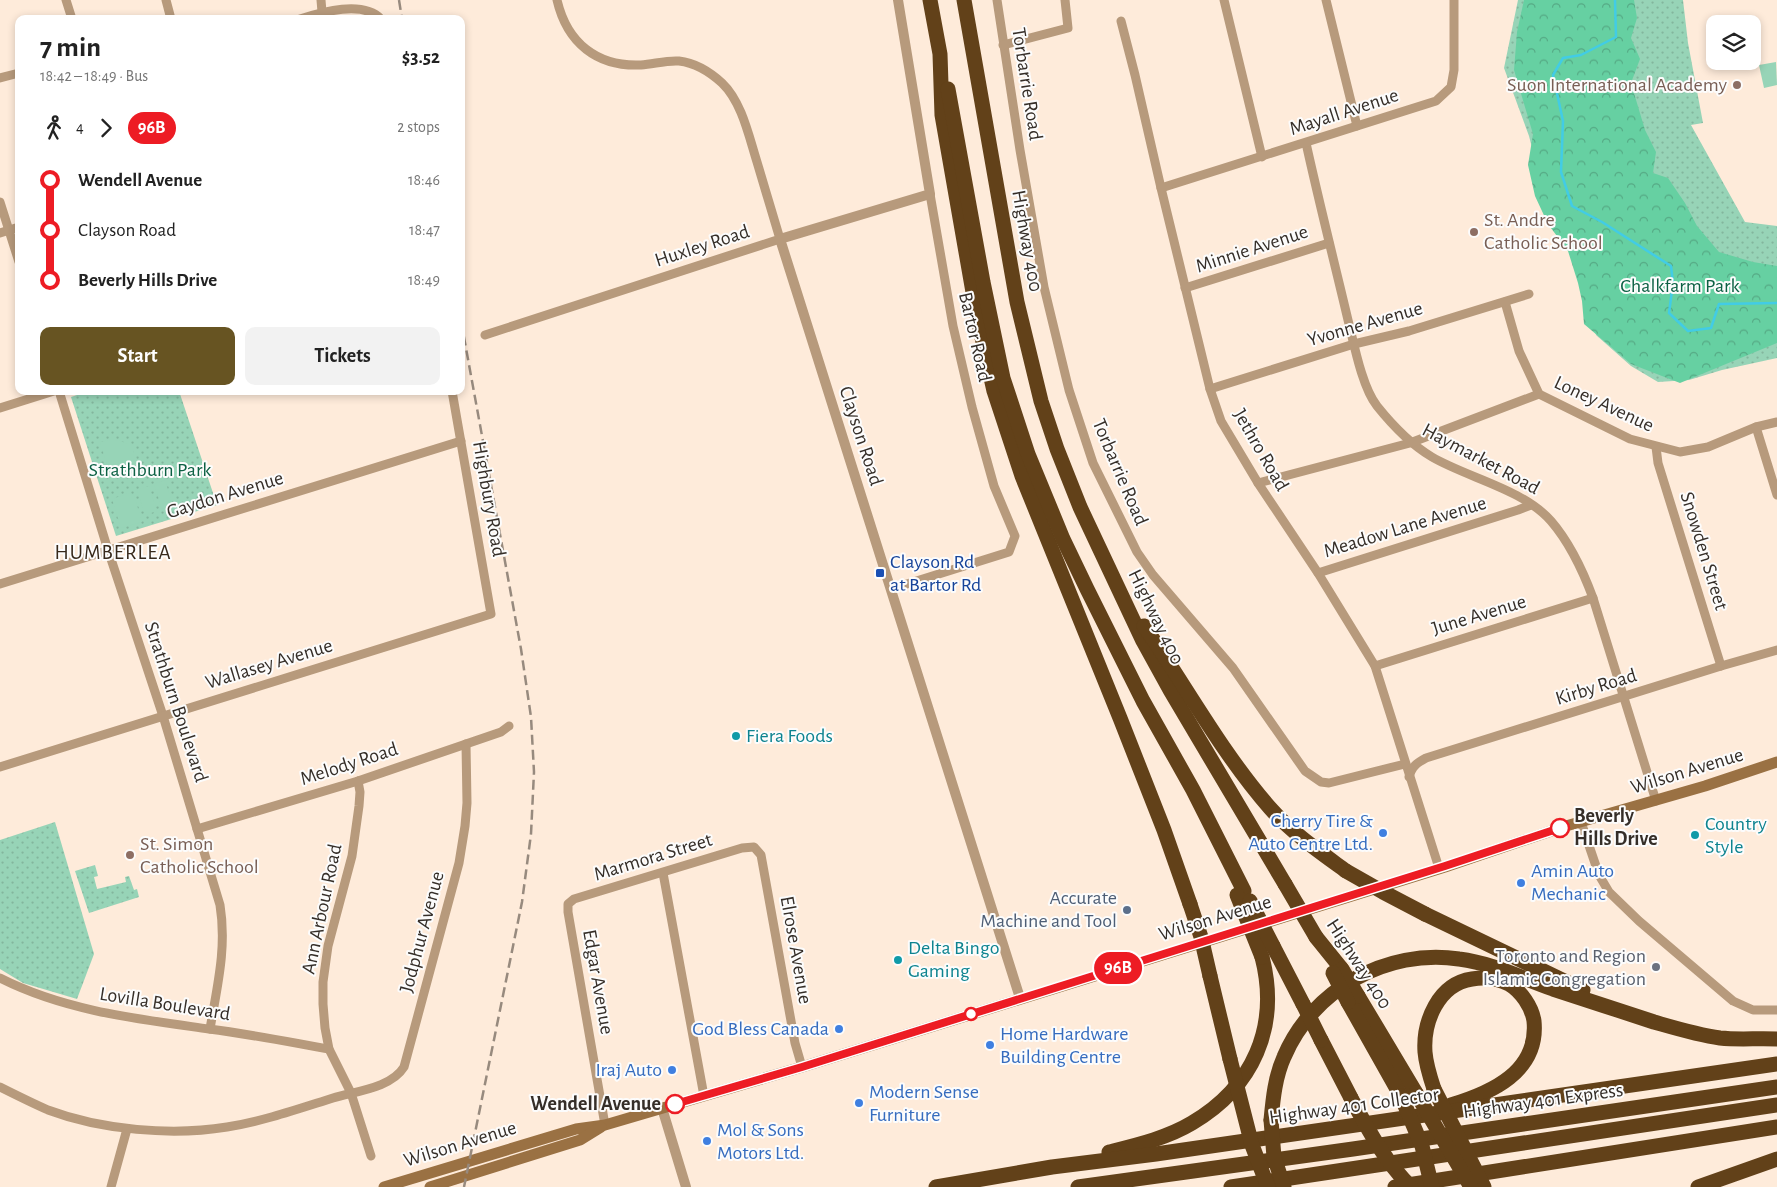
<!DOCTYPE html>
<meta charset="utf-8">
<style>
:root{--surface:#fff;--page:#f2f2f2;--text:#222;--muted:#767676;--accent:#675422}
body{margin:0;font-family:"Alegreya Sans",sans-serif;background:var(--page);color:var(--text);height:100vh;display:flex;flex-direction:column;font-size:19px;white-space:nowrap}
*{box-sizing:border-box;margin:0}
p{font-size:16px;color:var(--muted)}
.icon{flex:none;width:28px;height:28px;fill:none;stroke:currentColor;stroke-width:2;stroke-linecap:round;stroke-linejoin:round}
.map{position:relative;flex:1;overflow:hidden}
.side{position:absolute;left:15px;top:15px;width:450px;height:380px;display:flex;flex-direction:column;background:var(--surface);border-radius:10px;box-shadow:0 2px 8px #0003}
.side>*{flex:none}
.badge{padding:0 10px;border-radius:16px;font-size:18px;line-height:32px}
.fabs{position:absolute;left:1706px;top:15px;display:grid;gap:10px}
.fabs a{display:grid;place-items:center;width:55px;height:55px;border-radius:10px;background:var(--surface);box-shadow:0 2px 8px #0003;font-size:25px}
.map>.badge{position:absolute;translate:-50% -50%;box-shadow:0 0 0 2px #fff}
.legs{display:flex;align-items:center;gap:8px;height:55px;padding:0 25px;font-size:16px}
.legs p{margin-inline-start:auto}
.overview{display:flex;align-items:center;justify-content:space-between;height:85px;padding:0 25px}
h1{font-size:28px;font-weight:700;line-height:38px}
.action{display:flex;gap:10px;margin-top:auto;padding:10px 25px}
.action a{flex:1;height:58px;border-radius:10px;background:var(--accent);color:#fff;font-size:20px;font-weight:700;line-height:58px;text-align:center}
.action a+a{background:var(--page);color:var(--text)}
ul{padding:0 25px;list-style:none}
li{display:flex;align-items:center;gap:18px;height:50px;font-size:19px}
li i{display:grid;place-items:center;width:8px;height:100%;margin:0 6px;background:currentColor}
li i::after{content:'';width:12px;height:12px;margin:-6px;border:4px solid;border-radius:50%;background:var(--surface)}
li p{margin-inline-start:auto}
li:first-child i{background:linear-gradient(#0000 50%,currentColor 0)}
li:last-child i{background:linear-gradient(currentColor 50%,#0000 0)}
.map>svg:first-child{display:block}
</style>
<div class="map">
<svg width="1777" height="1187" viewBox="0 0 1777 1187">
<defs>
<pattern id="grass-dots" width="8" height="8" patternUnits="userSpaceOnUse" patternTransform="scale(1.25)"><rect width="8" height="8" fill="#97d4b7"/><path d="M2 2h.1M6 6h.1" fill="none" stroke="#83b69d" stroke-width="1.8" stroke-linecap="round"/></pattern>
<pattern id="forest-crowns" width="20" height="18" patternUnits="userSpaceOnUse" patternTransform="scale(1.25)"><rect width="20" height="18" fill="#66d0a2"/><path d="M2 6a3 3 0 1 1 6 0M12 15a3 3 0 1 1 6 0" fill="none" stroke="#55a984"/></pattern>
</defs>
<rect width="100%" height="100%" fill="#feebda"/>
<!-- grass -->
<g fill="url(#grass-dots)">
<polygon points="1518,0 1683,0 1688,43 1703,123 1691,125 1745,222 1777,226 1777,358 1722,370 1689,380 1658,382 1631,366 1596,335 1584,266 1547,207 1529,136 1504,68"/>
<polygon points="89,391 179,391 217,505 116,536 71,397"/>
<polygon points="55,822 94,954 77,999 23,983 0,969 0,840"/>
<polygon points="95,865 98,876 94,877 97,889 126,882 125,877 129,876 134,890 137,889 139,897 89,913 75,871"/>
</g>
<!-- forest -->
<polygon fill="url(#forest-crowns)" points="1524,0 1634,0 1637,18 1631,38 1640,59 1631,83 1645,130 1656,152 1653,173 1668,178 1685,203 1697,226 1719,252 1753,262 1777,266 1777,343 1680,383 1631,364 1584,324 1582,301 1578,283 1568,251 1548,224 1535,196 1528,165 1533,134 1514,70 1517,32"/>
<!-- garden -->
<g fill="#97d4b7">
<polygon points="1776,62 1777,85 1764,88 1759,65"/>
<path d="M 110,440 C 128,440 132,446 138,462 L 111,471 L 108,468 L 100,442 Z"/>
<polygon points="165,480 173,506 162,509 154,484"/>
<polygon points="149,486 157,511 145,515 137,490"/>
<polygon points="129,493 134,495 142,522 121,528 112,499"/>
</g>
<g fill="none" stroke-linecap="round" stroke-linejoin="round">
<!-- stream -->
<polyline stroke="#42cce5" stroke-width="2.5" points="1615,0 1616,37 1581,55 1563,58 1553,75 1563,121 1561,172 1572,206 1602,222 1671,266 1673,283 1669,313 1688,331 1711,328 1719,304 1777,303"/>
<!-- minor -->
<g stroke="#b79a7c" stroke-width="9">
<polyline points="66,0 72,19"/>
<polyline points="166,0 171,19"/>
<polyline points="321,0 322,12"/>
<polyline points="997,0 1020,150 1044,287 1069,390 1093,463 1137,552 1153,575 1233,668 1305,771 1321,782 1329,783 1405,764"/>
<polyline points="1224,0 1262,157"/>
<polyline points="1326,0 1357,126"/>
<path d="M 300,19 C 322,12 363,0 381,19"/>
<polyline points="1121,21 1135,75 1161,188 1210,389 1221,421 1258,483 1318,573 1375,666 1439,868"/>
<polyline points="1003,45 1068,28 1065,0"/>
<polyline points="0,78 19,73"/>
<path d="M 1306,143 C 1319,202 1334,261 1348,320 C 1354,344 1362,387 1377,406 C 1393,426 1410,444 1432,457 C 1468,478 1523,489 1551,521 C 1570,543 1583,571 1593,598 L 1656,801"/>
<polyline points="1161,188 1436,101 1451,87 1454,70 1454,0"/>
<polyline points="0,202 19,262"/>
<polyline points="0,233 19,227"/>
<polyline points="1185,288 1329,243"/>
<polyline points="1505,302 1519,351 1539,394 1630,439 1680,452 1708,447 1756,427 1777,422"/>
<path d="M 485,335 L 780,239 C 772,213 765,188 757,162 C 749,137 742,102 722,83 C 710,72 696,63 679,61 C 667,60 654,64 641,65 C 597,67 567,43 557,0"/>
<polyline points="1210,389 1354,344 1409,331 1529,294"/>
<path d="M 59,391 L 108,550 L 163,716 L 220,905 C 227,948 217,987 210,1029"/>
<polyline points="0,408 54,391"/>
<polyline points="1756,427 1777,495"/>
<polyline points="1656,447 1658,463 1721,666"/>
<polyline points="1258,483 1410,443 1539,394"/>
<polyline points="1318,573 1518,510 1531,505"/>
<polyline points="0,584 461,441"/>
<polyline points="891,589 1009,552 1015,536 994,486 972,407 953,326 930,194"/>
<polyline points="1375,666 1593,598"/>
<polyline points="0,767 491,614 452,391"/>
<path d="M 1409,777 C 1412,766 1417,763 1426,758 L 1721,666 L 1777,650"/>
<polyline points="358,781 360,792 359,806 352,856 328,946 323,982 323,1004 325,1028 329,1049 351,1093 371,1156"/>
<polyline points="1581,822 1599,875 1609,892 1639,921 1733,1001 1753,1010 1777,1010"/>
<polyline points="197,829 358,781 501,732 509,726"/>
<polyline points="663,873 704,1096"/>
<path d="M 0,978 C 65,1011 138,1019 209,1029 C 249,1034 289,1042 329,1049"/>
<path d="M 0,1087 C 16,1095 32,1103 48,1110 C 101,1130 172,1136 227,1127 C 264,1121 298,1109 333,1098 C 356,1091 391,1088 404,1067 L 459,863 L 465,826 L 467,803 L 466,744"/>
<polyline points="605,1125 568,912 568,904 574,899 742,848 754,847 761,855 795,1043 802,1067"/>
<polyline points="111,1187 127,1129"/>
</g>
<!-- tertiary -->
<g stroke="#b79a7c" stroke-width="10">
<polyline points="898,0 930,194 780,239 1020,998"/>
<polyline points="662,1108 686,1187"/>
</g>
<!-- secondary -->
<g stroke="#9a7143" stroke-width="11">
<polyline points="384,1187 576,1129 605,1125 802,1067 1445,867 1566,826 1705,786 1777,762"/>
<polyline points="430,1187 580,1140 601,1127"/>
</g>
<!-- motorway -->
<g stroke="#624119" stroke-width="15">
<polyline points="930,0 940,54 942,115 977,315 994,391 1022,476 1120,718 1164,830 1190,904"/>
<polyline points="964,0 1017,302 1041,401 1057,449 1080,507 1143,641 1170,690 1285,884"/>
<polyline points="948,89 983,282 1003,378 1028,454 1063,539 1087,589 1143,701 1193,790 1244,891"/>
<path d="M 1144,626 C 1186,686 1221,752 1270,808 C 1292,833 1320,852 1346,871"/>
<polyline points="1425,914 1583,990"/>
<polyline points="1316,937 1341,968"/>
<polyline points="1273,946 1303,1004"/>
<polyline points="1210,976 1230,1059"/>
<polyline points="1358,996 1416,1093"/>
<polyline points="1348,1002 1401,1096"/>
<polyline points="1321,1040 1351,1098"/>
<path d="M 1434,1089 C 1430,1077 1426,1065 1425,1052 C 1423,1022 1438,984 1472,979 C 1484,977 1497,978 1509,984 C 1521,991 1532,1007 1534,1021 C 1539,1072 1491,1093 1451,1105"/>
<path d="M 1271,1120 C 1273,1099 1275,1077 1284,1057 C 1312,990 1387,948 1459,959 C 1492,963 1522,978 1553,989 C 1587,1000 1620,1011 1654,1022 C 1675,1028 1698,1035 1720,1038 C 1739,1040 1758,1038 1777,1039"/>
<path d="M 1109,1152 C 1137,1145 1167,1138 1192,1123 C 1253,1087 1280,1027 1262,957"/>
<polyline points="936,1187 1052,1167 1156,1154 1777,1064"/>
<polyline points="1078,1187 1353,1149 1777,1087"/>
<polyline points="1231,1187 1777,1105"/>
<polyline points="1395,1187 1777,1127"/>
<polyline points="1698,1187 1777,1159"/>
</g>
<!-- rail -->
<g stroke="#978a7e" stroke-width="2.5" stroke-dasharray="10 5" stroke-linecap="butt">
<polyline points="399,0 402,19"/>
<polyline points="461,321 521,649 531,717 534,772 531,834 522,902 464,1187"/>
</g>
<!-- motorway-bridge -->
<g stroke="#624119" stroke-width="15">
<polyline points="1346,871 1383,892 1425,914"/>
<polyline points="1285,884 1316,937"/>
<polyline points="1237,895 1262,957"/>
<polyline points="1250,901 1273,946"/>
<polyline points="1190,904 1201,937 1210,976"/>
<polyline points="1342,969 1358,996"/>
<polyline points="1333,973 1348,1002"/>
<polyline points="1303,1004 1321,1040"/>
<polyline points="1230,1059 1252,1145 1268,1187"/>
<polyline points="1434,1089 1484,1187"/>
<polyline points="1416,1093 1471,1187"/>
<polyline points="1401,1096 1422,1146 1432,1187"/>
<path d="M 1351,1098 C 1368,1129 1385,1162 1411,1187"/>
<polyline points="1271,1120 1274,1157 1284,1187"/>
</g>
</g>
<g fill="none" stroke-linecap="round" stroke-linejoin="round">
<defs>
<polyline id="line-1" points="675,1104 802,1067 1445,866 1560,828"/>
</defs>
<!-- line-1 casing -->
<use href="#line-1" stroke="#fff" stroke-width="11"/>
<!-- line-1 -->
<use href="#line-1" stroke="#ed1c24" stroke-width="8"/>
</g>
<!-- markers -->
<g fill="#8d6e63" stroke="#fcfcfc" stroke-width="2">
<circle cx="1737" cy="85" r="5"/>
<circle cx="1474" cy="232" r="5"/>
<circle cx="130" cy="855" r="5"/>
</g>
<rect fill="#1a4fb4" stroke="#fcfcfc" stroke-width="2" x="875" y="568" width="10" height="10" rx="2.5"/>
<g fill="#0f9aa8" stroke="#fcfcfc" stroke-width="2">
<circle cx="736" cy="736" r="5"/>
<circle cx="1695" cy="835" r="5"/>
<circle cx="898" cy="960" r="5"/>
</g>
<g fill="#fff" stroke="#ed1c24" stroke-width="2.5">
<circle cx="1560" cy="828" r="9"/>
<circle cx="971" cy="1014" r="6"/>
<circle cx="675" cy="1104" r="9"/>
</g>
<g fill="#3f7fe0" stroke="#fcfcfc" stroke-width="2">
<circle cx="1383" cy="833" r="5"/>
<circle cx="1521" cy="883" r="5"/>
<circle cx="839" cy="1029" r="5"/>
<circle cx="990" cy="1045" r="5"/>
<circle cx="672" cy="1070" r="5"/>
<circle cx="859" cy="1103" r="5"/>
<circle cx="707" cy="1141" r="5"/>
</g>
<circle fill="#5c6f8a" stroke="#fcfcfc" stroke-width="2" cx="1127" cy="910" r="5"/>
<circle fill="#6b7280" stroke="#fcfcfc" stroke-width="2" cx="1656" cy="967" r="5"/>
<g text-anchor="middle" dominant-baseline="central" stroke-width="4" stroke-linejoin="round" paint-order="stroke">
<!-- street labels -->
<g font-size="20" fill="#352e28" stroke="#fcfcfc">
<text transform="translate(1027 84) rotate(81)">Torbarrie Road</text>
<text transform="translate(1344 112) rotate(-18)">Mayall Avenue</text>
<text transform="translate(1027 241) rotate(80)">Highway 400</text>
<text transform="translate(702 246) rotate(-18)">Huxley Road</text>
<text transform="translate(1252 249) rotate(-18)">Minnie Avenue</text>
<text transform="translate(1365 324) rotate(-16)">Yvonne Avenue</text>
<text transform="translate(975 337) rotate(77)">Bartor Road</text>
<text transform="translate(1604 404) rotate(25)">Loney Avenue</text>
<text transform="translate(861 436) rotate(72)">Clayson Road</text>
<text transform="translate(1261 450) rotate(60)">Jethro Road</text>
<text transform="translate(1481 459) rotate(28)">Haymarket Road</text>
<text transform="translate(1120 472) rotate(67)">Torbarrie Road</text>
<text transform="translate(225 495) rotate(-17)">Gaydon Avenue</text>
<text transform="translate(489 499) rotate(80)">Highbury Road</text>
<text transform="translate(1405 527) rotate(-17)">Meadow Lane Avenue</text>
<text transform="translate(1704 551) rotate(73)">Snowden Street</text>
<text transform="translate(1479 615) rotate(-17)">June Avenue</text>
<text transform="translate(1156 617) rotate(64)">Highway 400</text>
<text transform="translate(269 664) rotate(-17)">Wallasey Avenue</text>
<text transform="translate(1596 687) rotate(-17)">Kirby Road</text>
<text transform="translate(176 702) rotate(72)">Strathburn Boulevard</text>
<text transform="translate(349 764) rotate(-18)">Melody Road</text>
<text transform="translate(1687 771) rotate(-17)">Wilson Avenue</text>
<text transform="translate(653 857) rotate(-17)">Marmora Street</text>
<text transform="translate(322 909) rotate(-78)">Ann Arbour Road</text>
<text transform="translate(1215 918) rotate(-17)">Wilson Avenue</text>
<text transform="translate(422 932) rotate(-75)">Jodphur Avenue</text>
<text transform="translate(796 950) rotate(80)">Elrose Avenue</text>
<text transform="translate(1359 964) rotate(57)">Highway 400</text>
<text transform="translate(598 982) rotate(80)">Edgar Avenue</text>
<text transform="translate(165 1004) rotate(9)">Lovilla Boulevard</text>
<text transform="translate(1543 1101) rotate(-8)">Highway 401 Express</text>
<text transform="translate(1354 1106) rotate(-8)">Highway 401 Collector</text>
<text transform="translate(460 1144) rotate(-17)">Wilson Avenue</text>
</g>
<!-- education labels -->
<g font-size="20" fill="#785e54" stroke="#fcfcfc" text-anchor="start">
<text x="1727" y="85" text-anchor="end">Suon International Academy</text>
<text x="1484" y="220">St. Andre<tspan x="1484" dy="23">Catholic School</tspan></text>
<text x="140" y="844">St. Simon<tspan x="140" dy="23">Catholic School</tspan></text>
</g>
<!-- park labels -->
<g font-size="20" fill="#0c6144" stroke="#fcfcfc">
<text x="1680" y="286">Chalkfarm Park</text>
<text x="150" y="470">Strathburn Park</text>
</g>
<!-- transit labels -->
<g font-size="20" fill="#164399" stroke="#fcfcfc" text-anchor="start">
<text x="890" y="562">Clayson Rd<tspan x="890" dy="23">at Bartor Rd</tspan></text>
</g>
<!-- culture labels -->
<g font-size="20" fill="#0d838f" stroke="#fcfcfc" text-anchor="start">
<text x="746" y="736">Fiera Foods</text>
<text x="1705" y="824">Country<tspan x="1705" dy="23">Style</tspan></text>
<text x="908" y="948">Delta Bingo<tspan x="908" dy="23">Gaming</tspan></text>
</g>
<!-- stop labels -->
<g font-size="20" font-weight="bold" fill="#352e28" stroke="#fcfcfc" text-anchor="start">
<text x="1574" y="816">Beverly<tspan x="1574" dy="23">Hills Drive</tspan></text>
<text x="661" y="1104" text-anchor="end">Wendell Avenue</text>
</g>
<!-- shop labels -->
<g font-size="20" fill="#366cbe" stroke="#fcfcfc" text-anchor="start">
<text x="1373" y="821" text-anchor="end">Cherry Tire &amp;<tspan x="1373" dy="23">Auto Centre Ltd.</tspan></text>
<text x="1531" y="871">Amin Auto<tspan x="1531" dy="23">Mechanic</tspan></text>
<text x="829" y="1029" text-anchor="end">God Bless Canada</text>
<text x="1000" y="1034">Home Hardware<tspan x="1000" dy="23">Building Centre</tspan></text>
<text x="662" y="1070" text-anchor="end">Iraj Auto</text>
<text x="869" y="1092">Modern Sense<tspan x="869" dy="23">Furniture</tspan></text>
<text x="717" y="1130">Mol &amp; Sons<tspan x="717" dy="23">Motors Ltd.</tspan></text>
</g>
<!-- service labels -->
<g font-size="20" fill="#4e5e75" stroke="#fcfcfc" text-anchor="end">
<text x="1117" y="898">Accurate<tspan x="1117" dy="23">Machine and Tool</tspan></text>
</g>
<!-- worship labels -->
<g font-size="20" fill="#5b616d" stroke="#fcfcfc" text-anchor="end">
<text x="1646" y="956">Toronto and Region<tspan x="1646" dy="23">Islamic Congregation</tspan></text>
</g>
<!-- neighbourhood labels -->
<g font-size="21" letter-spacing="1" fill="#37291b" stroke="#fcfcfc">
<text x="113" y="552">HUMBERLEA</text>
</g>
</g>
</svg>
<div class="fabs">
<a><svg class="icon" aria-label="layers" viewBox="0 0 24 24"><path d="M12 4l9 5-9 5-9-5zM3 14l9 5 9-5"/></svg></a>
</div>
<b class="badge" style="left:1118px;top:968px;background:#ed1c24;color:#fff">96B</b>
<section class="side">
<div class="overview"><div><h1>7 min</h1><p>18:42 – 18:49 · Bus</p></div><b>$3.52</b></div>
<div class="legs"><svg class="icon" aria-label="walk" viewBox="0 0 24 24"><circle cx="13" cy="4" r="2"/><path d="M13 8l-2 6 4 7M11 14l-3 7M7 12l3-4h3l4 4"/></svg>4<svg class="icon" aria-label="forward" viewBox="0 0 24 24"><path d="M9 5l7 7-7 7"/></svg><b class="badge" style="background:#ed1c24;color:#fff">96B</b><p>2 stops</p></div>
<ul>
<li><i style="color:#ed1c24"></i><b>Wendell Avenue</b><p>18:46</p></li>
<li><i style="color:#ed1c24"></i><span>Clayson Road</span><p>18:47</p></li>
<li><i style="color:#ed1c24"></i><b>Beverly Hills Drive</b><p>18:49</p></li>
</ul>
<div class="action"><a>Start</a><a>Tickets</a></div>
</section>
</div>
